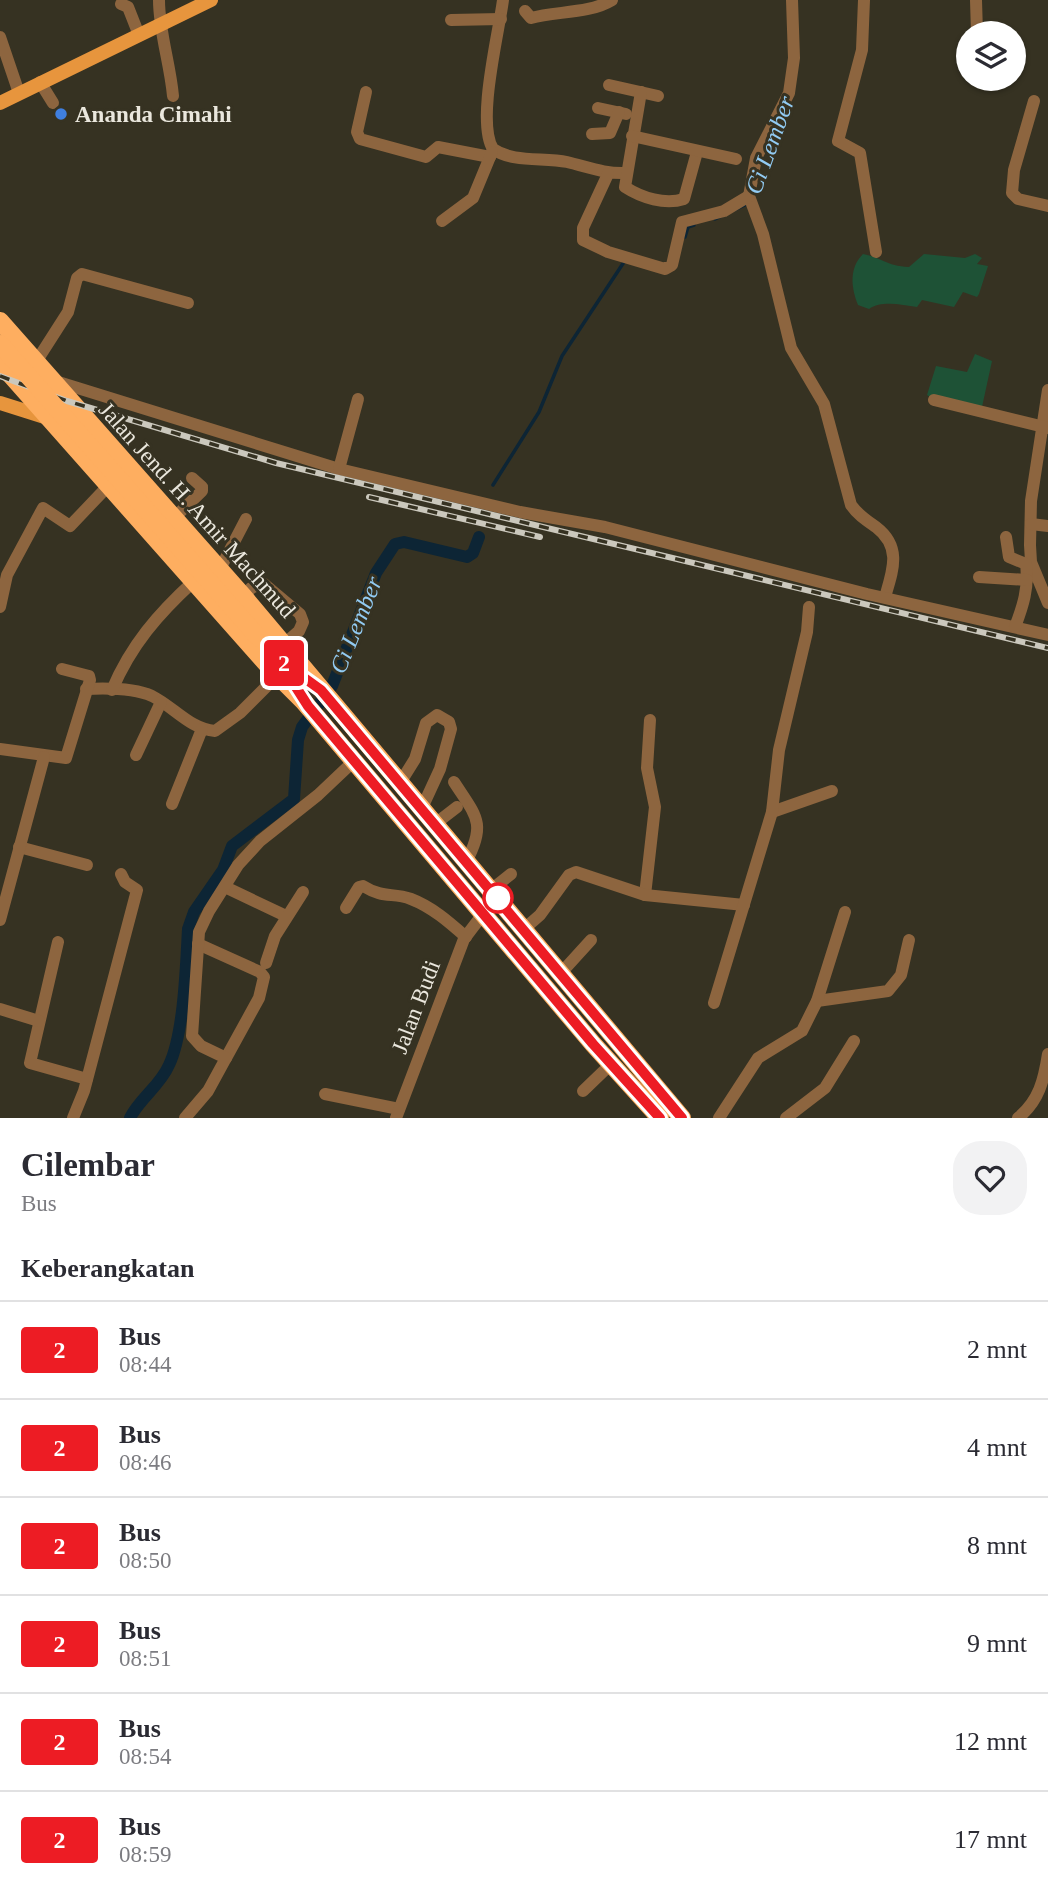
<!DOCTYPE html>
<html lang="id">
<style>
:root{--surface:#fff;--page:#f2f2f3;--text:#2b2b33;--muted:#7c7c81;--line:#e1e1e2}
body{margin:0;font-family:Georgia,serif;background:var(--page);color:var(--text);height:100vh;display:flex;flex-direction:column;font-size:26px;white-space:nowrap}
*{box-sizing:border-box;margin:0}
p{font-size:23px;color:var(--muted)}
.icon{flex:none;width:38px;height:38px;fill:none;stroke:currentColor;stroke-width:2;stroke-linecap:round;stroke-linejoin:round}
.map{position:relative;height:1118px;overflow:hidden}
.side{display:flex;flex-direction:column;background:var(--surface);flex:1}
.side>*{flex:none}
.badge{padding:0 14px;border-radius:5px;font-size:24px;line-height:46px}
.fabs{position:absolute;left:956px;top:21px;display:grid;gap:14px}
.fabs a{display:grid;place-items:center;width:70px;height:70px;border-radius:50%;background:var(--surface);box-shadow:0 2px 5px #0004;font-size:35px}
.map>.badge{position:absolute;translate:-50% -50%;box-shadow:0 0 0 4px #fff}
h2{padding:0 21px;font-size:26px;line-height:63px}
.round{display:grid;place-items:center;flex:none;width:74px;height:74px;border-radius:28px;background:var(--page)}
.headline{display:flex;align-items:center;justify-content:space-between;height:119px;padding:0 21px}
h1{font-size:33px;font-weight:800;line-height:52px}
ul{padding:0;list-style:none}
li{display:flex;align-items:center;gap:21px;height:98px;padding:0 21px;border-top:2px solid var(--line)}
li div{flex:1}
li b{display:block;font-size:26px}
li em{font-style:normal}
li .badge{min-width:77px;font-weight:700;text-align:center}
.map>svg:first-child{display:block}
</style>
<div class="map">
<svg width="1048" height="1118" viewBox="0 0 1048 1118">
<rect width="100%" height="100%" fill="#363222"/>
<!-- green -->
<g fill="#1e5236">
<path d="M 863,254 C 881,257 886,266 909,267 L 924,254 L 965,258 L 975,254 L 982,258 L 977,264 L 988,266 L 979,294 L 977,297 L 963,292 L 954,307 L 922,300 L 917,307 C 902,305 882,300 869,309 L 858,305 C 851,287 849,268 863,254 Z"/>
<polygon points="975,354 992,361 982,407 937,401 927,395 936,366 967,372"/>
</g>
<g fill="none" stroke-linecap="round" stroke-linejoin="round">
<!-- stream -->
<g stroke="#0d2535" stroke-width="3.5">
<polyline points="715,219 749,203"/>
<polyline points="685,237 688,227 694,225"/>
<polyline points="493,485 539,412 562,356 624,262"/>
</g>
<!-- canal -->
<path stroke="#0d2535" stroke-width="12" d="M 130,1118 C 140,1098 160,1086 169,1065 C 184,1034 186,965 188,929 L 194,912 L 223,870 L 232,846 L 294,799 L 298,740 L 302,727 L 332,686 L 376,573 L 395,544 L 404,542 L 467,557 L 473,553 L 479,537"/>
<!-- minor -->
<g stroke="#8d653f" stroke-width="12">
<path d="M 159,0 C 159,32 170,63 173,96"/>
<path d="M 503,0 C 499,32 476,122 493,149 C 513,163 544,157 567,162 C 588,167 605,174 626,173"/>
<path d="M 792,0 L 794,58 L 789,93 L 756,158 L 749,196 L 763,234 L 791,348 L 824,404 L 851,505 C 858,515 866,520 876,527 C 902,547 893,570 885,597"/>
<polyline points="864,0 862,50 838,141 860,153 876,252"/>
<polyline points="976,0 977,33"/>
<polyline points="121,4 128,7 139,35"/>
<path d="M 525,11 L 531,18 C 556,11 589,14 612,0"/>
<polyline points="451,20 501,19"/>
<polyline points="0,37 19,93"/>
<polyline points="40,82 53,103"/>
<polyline points="609,85 658,96"/>
<polyline points="366,92 357,132 360,139 426,157 438,147 490,157"/>
<path d="M 641,92 L 625,187 C 642,198 665,205 684,199 L 697,152"/>
<polyline points="1034,101 1014,170 1012,193 1018,199 1048,206"/>
<polyline points="598,108 626,114"/>
<polyline points="592,134 610,133 619,112"/>
<polyline points="632,136 736,159"/>
<polyline points="608,174 583,228 583,240 608,252 665,269 672,265 682,222 724,211 749,196"/>
<polyline points="442,221 473,198 492,152"/>
<polyline points="36,362 68,312 77,278 82,274 188,303"/>
<polyline points="55,381 339,469 520,512 605,527 867,594 1048,635"/>
<polyline points="1048,390 1031,501 1030,545 1031,562 1048,603"/>
<polyline points="934,400 1048,428"/>
<polyline points="339,469 358,399"/>
<polyline points="174,518 202,491 202,487 192,478"/>
<polyline points="1031,524 1048,526"/>
<path d="M 1006,537 L 1009,557 L 1026,564 C 1029,588 1023,606 1015,627"/>
<polyline points="220,569 246,519"/>
<polyline points="979,577 1027,580"/>
<polyline points="244,597 251,588 263,583 300,614 303,622 299,631 283,645"/>
<polyline points="0,607 7,575 43,508 70,526 110,484"/>
<path d="M 86,689 C 106,688 134,688 152,696 C 174,707 190,729 215,731 L 240,713 L 277,676"/>
<path d="M 112,690 C 131,645 158,614 194,581"/>
<polyline points="0,749 66,758 90,680 89,676 62,669"/>
<polyline points="136,755 161,702"/>
<path d="M 454,782 C 476,816 487,823 466,862"/>
<polyline points="400,783 415,759 426,723 437,715 449,722 451,729 440,769 422,808"/>
<polyline points="172,804 202,729"/>
<polyline points="772,812 832,791"/>
<polyline points="435,824 457,807"/>
<polyline points="19,847 87,865"/>
<polyline points="225,887 286,916"/>
<polyline points="491,890 511,874"/>
<polyline points="645,895 655,807 647,768 650,720"/>
<path d="M 346,908 L 359,887 L 363,886 C 384,899 392,892 411,899 C 432,907 449,922 466,937"/>
<polyline points="0,920 44,757"/>
<polyline points="524,929 540,915 569,875 576,872 645,895 744,905"/>
<polyline points="58,942 30,1063 87,1079"/>
<polyline points="198,944 260,972 264,977 259,998 226,1058"/>
<polyline points="266,963 275,936 303,892"/>
<polyline points="561,973 591,940"/>
<polyline points="817,1001 888,991 901,975 909,940"/>
<polyline points="714,1003 772,812 779,750 807,632 809,607"/>
<polyline points="0,1009 39,1021"/>
<polyline points="583,1091 611,1064"/>
<polyline points="325,1094 399,1109"/>
<polyline points="73,1118 84,1091 137,890 125,882 121,874"/>
<polyline points="185,1118 208,1091 226,1058 201,1046 192,1036 199,932 209,911 238,865 260,841 318,795 354,761"/>
<polyline points="396,1118 464,939 483,914"/>
<polyline points="719,1118 758,1058 802,1031 817,1001 845,912"/>
<polyline points="786,1118 825,1088 854,1041"/>
<path d="M 1018,1118 C 1039,1101 1044,1080 1048,1054"/>
</g>
<!-- major -->
<g stroke="#e7953d" stroke-width="14">
<polyline points="0,103 211,0"/>
<polyline points="0,403 51,419"/>
</g>
<!-- highway -->
<g stroke="#feae60" stroke-width="18">
<polyline points="0,321 244,597 682,1118"/>
<polyline points="0,363 273,671 304,702 593,1044 660,1118"/>
</g>
<defs>
<g id="rail">
<polyline points="0,376 67,401 276,463 1048,648"/>
<polyline points="369,497 540,537"/>
</g>
</defs>
<!-- rail casing -->
<use href="#rail" stroke="#cbc8bd" stroke-width="6"/>
<!-- rail -->
<use href="#rail" stroke="#363222" stroke-width="3.5" stroke-dasharray="10" stroke-linecap="butt"/>
<!-- highway-bridge -->
<polyline stroke="#feae60" stroke-width="18" points="0,344 259,638"/>
</g>
<g fill="none" stroke-linecap="round" stroke-linejoin="round">
<defs>
<polyline id="line" points="660,1118 593,1044 308,706 278,659 321,690 682,1118"/>
</defs>
<!-- line casing -->
<use href="#line" stroke="#fff" stroke-width="16"/>
<!-- line -->
<use href="#line" stroke="#ed1c24" stroke-width="10"/>
</g>
<!-- markers -->
<circle fill="#3f7fe0" stroke="#363222" stroke-width="2.5" cx="61" cy="114" r="7"/>
<circle fill="#fff" stroke="#ed1c24" stroke-width="3.5" cx="498" cy="898" r="14"/>
<g text-anchor="middle" dominant-baseline="central" stroke-width="6" stroke-linejoin="round" paint-order="stroke">
<!-- poi labels -->
<g font-size="23" font-weight="bold" fill="#eae7dd" stroke="#363222" text-anchor="start">
<text x="75" y="114">Ananda Cimahi</text>
</g>
<!-- street labels -->
<g font-size="23" fill="#eae7dd" stroke="#363222">
<text transform="translate(197 510) rotate(48)">Jalan Jend. H. Amir Machmud</text>
<text transform="translate(416 1007) rotate(-69)">Jalan Budi</text>
</g>
<!-- water labels -->
<g font-size="24" font-style="italic" fill="#92cbf3" stroke="#363222">
<text transform="translate(770 145) rotate(-70)">Ci Lember</text>
<text transform="translate(356 625) rotate(-68)">Ci Lember</text>
</g>
</g>
</svg>
<div class="fabs">
<a><svg class="icon" aria-label="layers" viewBox="0 0 24 24"><path d="M12 4l9 5-9 5-9-5zM3 14l9 5 9-5"/></svg></a>
</div>
<b class="badge" style="left:284px;top:663px;background:#ed1c24;color:#fff">2</b>
</div>
<section class="side">
<div class="headline"><div><h1>Cilembar</h1><p>Bus</p></div><a class="round"><svg class="icon" aria-label="heart" viewBox="0 0 24 24"><path d="M12 20l-8-8c-3-5 5-10 8-4 3-6 11-1 8 4z"/></svg></a></div>
<h2>Keberangkatan</h2>
<ul>
<li><span class="badge" style="background:#ed1c24;color:#fff">2</span><div><b>Bus</b><p>08:44</p></div><em>2 mnt</em></li>
<li><span class="badge" style="background:#ed1c24;color:#fff">2</span><div><b>Bus</b><p>08:46</p></div><em>4 mnt</em></li>
<li><span class="badge" style="background:#ed1c24;color:#fff">2</span><div><b>Bus</b><p>08:50</p></div><em>8 mnt</em></li>
<li><span class="badge" style="background:#ed1c24;color:#fff">2</span><div><b>Bus</b><p>08:51</p></div><em>9 mnt</em></li>
<li><span class="badge" style="background:#ed1c24;color:#fff">2</span><div><b>Bus</b><p>08:54</p></div><em>12 mnt</em></li>
<li><span class="badge" style="background:#ed1c24;color:#fff">2</span><div><b>Bus</b><p>08:59</p></div><em>17 mnt</em></li>
</ul>
</section>
